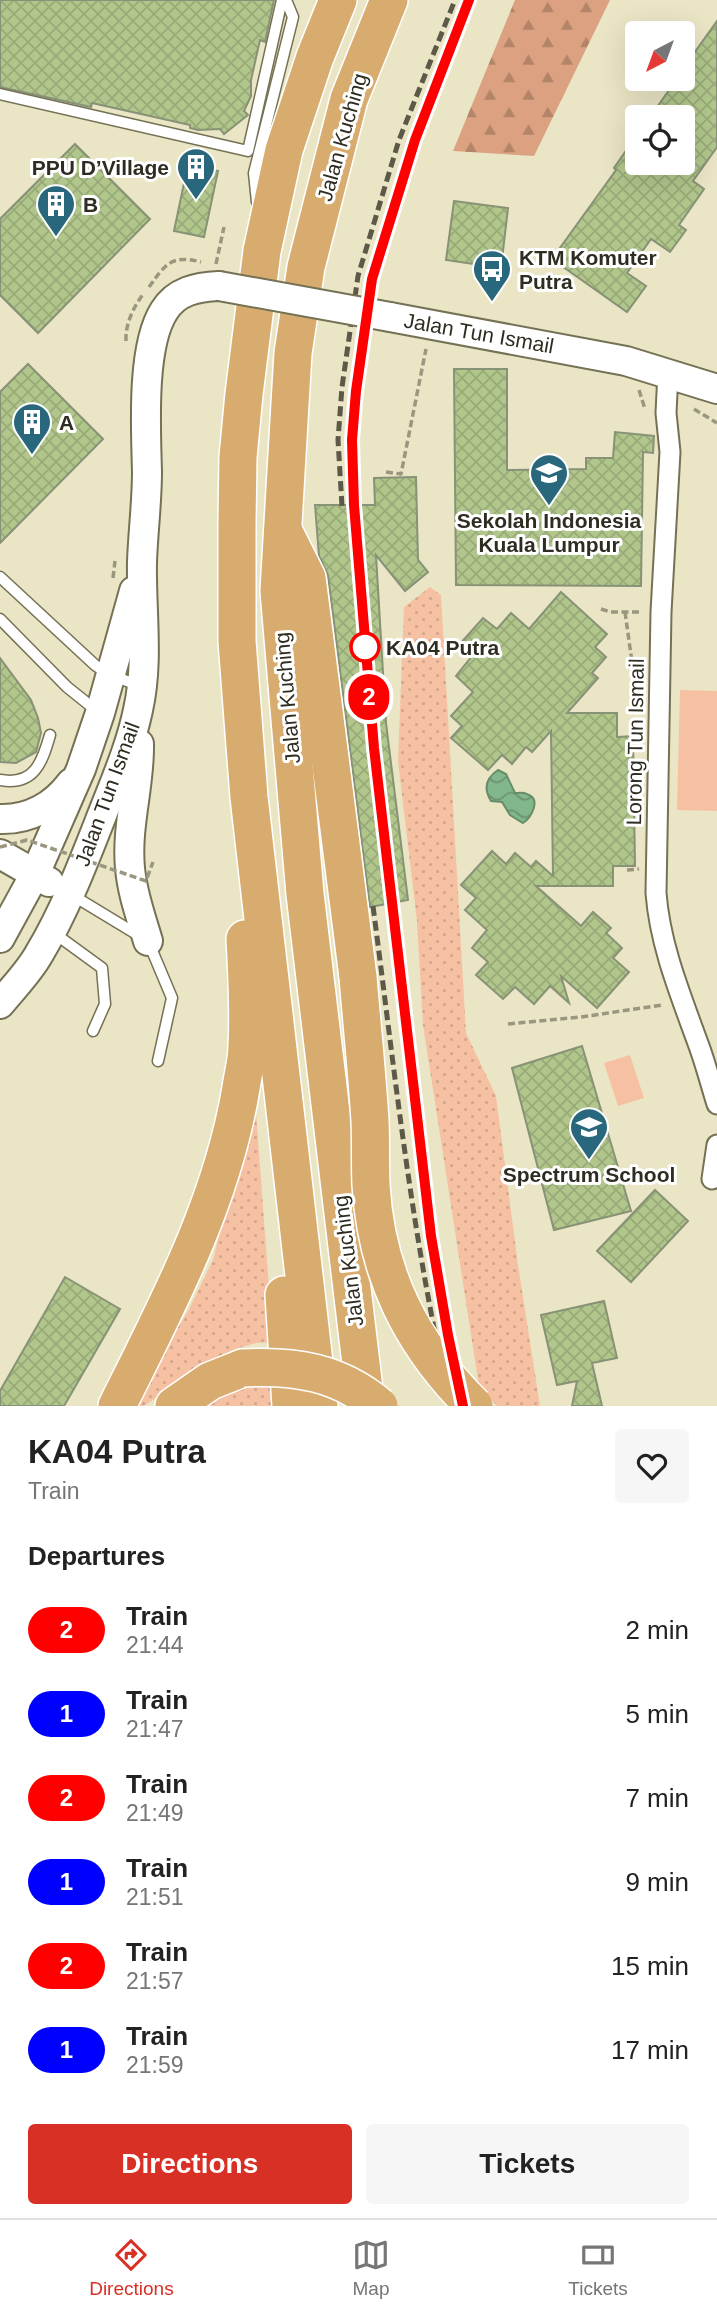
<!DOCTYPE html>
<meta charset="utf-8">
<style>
:root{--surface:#fff;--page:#f6f6f6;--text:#222;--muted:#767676;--line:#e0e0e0;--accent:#d93025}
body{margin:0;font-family:Arial,sans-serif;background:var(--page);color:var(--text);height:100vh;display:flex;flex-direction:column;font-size:26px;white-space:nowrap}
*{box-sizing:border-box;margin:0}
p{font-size:23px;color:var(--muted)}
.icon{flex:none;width:38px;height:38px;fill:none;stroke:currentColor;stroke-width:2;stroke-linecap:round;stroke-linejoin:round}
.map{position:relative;height:1406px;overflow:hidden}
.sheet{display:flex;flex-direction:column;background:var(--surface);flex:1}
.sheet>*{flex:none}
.badge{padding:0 14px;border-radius:23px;font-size:24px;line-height:46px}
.needle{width:46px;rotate:221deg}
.controls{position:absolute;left:625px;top:21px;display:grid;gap:14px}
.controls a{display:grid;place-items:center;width:70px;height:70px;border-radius:7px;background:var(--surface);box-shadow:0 7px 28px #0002;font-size:35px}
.map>.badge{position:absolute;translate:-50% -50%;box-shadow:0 0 0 4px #fff}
h2{padding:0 28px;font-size:26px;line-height:63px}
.round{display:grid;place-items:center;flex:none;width:74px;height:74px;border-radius:7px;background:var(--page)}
.headline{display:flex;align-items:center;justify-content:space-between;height:119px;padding:0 28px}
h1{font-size:33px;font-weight:700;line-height:52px}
.cta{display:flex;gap:14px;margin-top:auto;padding:14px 28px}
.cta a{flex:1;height:80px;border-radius:7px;background:var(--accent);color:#fff;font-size:28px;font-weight:700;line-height:80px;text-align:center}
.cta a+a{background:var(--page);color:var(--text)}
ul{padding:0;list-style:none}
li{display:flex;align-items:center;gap:21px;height:84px;padding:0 28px}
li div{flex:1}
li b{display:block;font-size:26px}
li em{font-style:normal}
li .badge{min-width:77px;font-weight:700;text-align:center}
.tabs{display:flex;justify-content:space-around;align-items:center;height:98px;border-top:2px solid var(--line);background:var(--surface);font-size:19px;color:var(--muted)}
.tabs a{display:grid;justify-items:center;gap:4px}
.tabs .selected{color:var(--accent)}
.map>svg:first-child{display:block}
</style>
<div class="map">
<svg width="717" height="1406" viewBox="0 0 717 1406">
<defs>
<pattern id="grass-dots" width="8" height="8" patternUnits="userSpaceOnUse" patternTransform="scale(1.75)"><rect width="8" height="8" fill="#f6c1a3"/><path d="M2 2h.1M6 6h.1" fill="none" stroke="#d3a68c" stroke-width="1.8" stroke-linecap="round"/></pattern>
<pattern id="forest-firs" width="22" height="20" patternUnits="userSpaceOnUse" patternTransform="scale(1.75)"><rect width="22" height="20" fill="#dca180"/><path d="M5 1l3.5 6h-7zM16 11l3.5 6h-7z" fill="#b38468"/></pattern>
<pattern id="water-waves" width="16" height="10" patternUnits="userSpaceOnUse" patternTransform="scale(1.75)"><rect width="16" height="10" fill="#82b68b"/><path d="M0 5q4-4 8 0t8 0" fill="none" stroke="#6b9471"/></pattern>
<pattern id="building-cross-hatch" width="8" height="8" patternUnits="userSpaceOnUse" patternTransform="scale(1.75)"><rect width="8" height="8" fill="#b1c68b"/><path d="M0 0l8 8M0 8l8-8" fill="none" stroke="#99aa78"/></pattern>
</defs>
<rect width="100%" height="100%" fill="#eae5c5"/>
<!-- grass -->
<g fill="url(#grass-dots)">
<polygon points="430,587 441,595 466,1033 496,1096 518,1265 540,1406 497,1406 479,1386 423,1025 417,921 398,761 404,607"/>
<polygon points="253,1072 273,1342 256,1343 235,1349 209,1361 144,1406 129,1406 188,1311 213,1260 236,1164"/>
<polygon points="275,1374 283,1406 203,1406 232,1388"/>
</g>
<!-- forest -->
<polygon fill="url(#forest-firs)" points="515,0 610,0 534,156 453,151"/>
<!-- garden -->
<g fill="#f6c1a3">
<polygon points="680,690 717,691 717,811 677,810"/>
<polygon points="630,1055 644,1098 618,1106 604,1063"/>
</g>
<!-- water -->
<path fill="url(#water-waves)" stroke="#698d6b" stroke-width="2" d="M 498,770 L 506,774 L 515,793 C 519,793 524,792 527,794 C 542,799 531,818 523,823 L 510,815 L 502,802 L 491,801 C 483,788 486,778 498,770 Z"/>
<!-- building -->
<g fill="url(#building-cross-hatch)" stroke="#879276" stroke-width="2">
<polygon points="0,0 274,0 265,42 260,40 251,80 251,96 244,111 248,115 224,134 220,129 198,130 190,128 190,125 92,103 91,107 0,87"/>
<polygon points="717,21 717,147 693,181 704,189 679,225 686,230 670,252 651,239 627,273 646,286 627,312 552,259 616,170 614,168 637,135 637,163 682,163 682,117 650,117 677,79 682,79 682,70"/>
<polygon points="75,144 150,219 38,333 0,295 0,219"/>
<polygon points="188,164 218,171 204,237 174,231"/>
<polygon points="454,201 508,208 501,268 446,260"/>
<polygon points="28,364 103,439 0,543 0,392"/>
<polygon points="454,369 507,369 507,470 586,469 586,458 613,458 615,432 654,436 653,453 643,452 641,586 456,585"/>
<polygon points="416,477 418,560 428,572 405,591 376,555 386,723 408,900 370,907 328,575 319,556 315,505 375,505 374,478"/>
<polygon points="561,592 607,634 595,647 606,657 592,673 598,678 567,713 617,713 617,737 633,736 635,866 613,866 613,886 536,886 581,926 593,912 611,928 606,933 622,948 613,958 629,972 597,1008 561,976 569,1003 550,986 534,1004 515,987 503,999 476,975 488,962 472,948 487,930 465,910 476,898 461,885 492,851 506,864 515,853 531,867 536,861 553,876 551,731 532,752 526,747 512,764 502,755 488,770 451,738 462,726 451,716 473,692 456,676 472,656 459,645 483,618 497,629 511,613 529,629"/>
<polygon points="0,658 31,700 38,718 41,733 36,752 16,763 0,762"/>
<polygon points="582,1046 631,1211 554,1230 512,1068"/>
<polygon points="655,1190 688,1221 631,1282 597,1251"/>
<polygon points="65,1277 120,1309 64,1406 0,1406 0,1391"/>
<polygon points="604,1301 617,1358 592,1363 602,1406 572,1406 577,1381 557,1385 541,1315"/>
</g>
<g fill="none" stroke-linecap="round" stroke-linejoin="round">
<defs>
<g id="lane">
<polyline points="0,94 248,151 282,0"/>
<polyline points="257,202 254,173 293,17 286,0"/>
<polyline points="0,577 95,665 110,675 141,686"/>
<polyline points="0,619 67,687 97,711"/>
<path d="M 0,780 C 34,786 42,763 50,735"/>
<polyline points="72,895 148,941 172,998 158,1061"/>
<polyline points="54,933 102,968 105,1004 93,1031"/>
</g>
<g id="street">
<path d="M 668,372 L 666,413 L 670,452 L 661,612 L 656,893 C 660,946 681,996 699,1046 C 706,1065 711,1085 717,1104"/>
<polyline points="712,1179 717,1145"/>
</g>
<g id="secondary">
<polyline points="390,317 626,361 717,389"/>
<path d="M 139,744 C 140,785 126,826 130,868 C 132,893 141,917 148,941"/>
<path d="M 0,819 C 29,820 54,806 71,783"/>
<polyline points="0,854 49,882"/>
<polyline points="0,938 35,874 81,769 100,713 134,591"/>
<path d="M 0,1004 C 13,988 29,972 39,954 C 66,909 85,858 104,810 C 117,777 131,744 138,710 C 149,661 141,611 142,562 C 143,532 147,502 147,472 C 146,430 141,347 164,311 C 176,291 197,287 219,286"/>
</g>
<g id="highway">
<polyline points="283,530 307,578 358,977"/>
<polyline points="284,1295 291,1406"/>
<path d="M 117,1406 C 168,1304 222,1202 241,1088 C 243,1074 247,1060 247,1046 C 249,1011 247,974 245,939"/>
<polyline points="174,1406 210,1381 243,1368"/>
<polyline points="319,1406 249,797 237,641 237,523 238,457 244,394 262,251 284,150 315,57 338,0"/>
<polyline points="366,1406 305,894 279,591 293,353 306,267 349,99 389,0"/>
</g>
</defs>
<!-- lane casing -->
<use href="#lane" stroke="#757154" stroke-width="13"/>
<!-- street casing -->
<use href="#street" stroke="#757154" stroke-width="23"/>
<!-- secondary casing -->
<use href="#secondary" stroke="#757154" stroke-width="32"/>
<!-- highway casing -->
<use href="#highway" stroke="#fff" stroke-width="40"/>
<!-- path -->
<g stroke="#9a967f" stroke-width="3.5" stroke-dasharray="7 3.5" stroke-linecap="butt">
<polyline points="216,264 224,227"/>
<path d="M 149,287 C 165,265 171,254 201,262"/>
<path d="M 126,341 C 125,324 134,306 144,293"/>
<polyline points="639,390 645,409"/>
<polyline points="694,409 717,423"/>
<polyline points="386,472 401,474 426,349"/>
<polyline points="113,578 115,561"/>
<polyline points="601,609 610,612 641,612"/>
<polyline points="625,612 638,705"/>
<polyline points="627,870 639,869"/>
<polyline points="508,1024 581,1017 662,1005"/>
</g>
<!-- lane -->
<use href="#lane" stroke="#fff" stroke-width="10"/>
<!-- street -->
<use href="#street" stroke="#fff" stroke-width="19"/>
<!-- secondary -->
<use href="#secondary" stroke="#fff" stroke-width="28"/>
<!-- highway -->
<use href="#highway" stroke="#d8ac6f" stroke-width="37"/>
<!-- rail -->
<g stroke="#5c5948" stroke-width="5" stroke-dasharray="10 5" stroke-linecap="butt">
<polyline points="354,505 352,440 356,391 372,279 415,140 469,0"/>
<polyline points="342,506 338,440 342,387 358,276 399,140 455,0"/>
<polyline points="393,903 431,1236 448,1335 463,1406"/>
<path d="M 373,906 C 395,1073 412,1242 451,1406"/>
</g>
<defs>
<polyline id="secondary-bridge" points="219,286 390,317"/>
<g id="highway-bridge">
<path d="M 358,977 C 362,1025 367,1073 370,1121 C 371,1142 370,1163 371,1185 C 376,1273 411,1344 474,1406"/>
<path d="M 243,1368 C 294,1365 339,1372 379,1406"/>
</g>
</defs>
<!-- secondary-bridge casing -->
<use href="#secondary-bridge" stroke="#757154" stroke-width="32" stroke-linecap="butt"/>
<!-- highway-bridge casing -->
<use href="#highway-bridge" stroke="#fff" stroke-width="40" stroke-linecap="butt"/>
<!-- path-bridge -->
<polyline stroke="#9a967f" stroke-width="3.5" stroke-dasharray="7 3.5" stroke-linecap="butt" points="0,847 27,840 146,881 153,862"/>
<!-- secondary-bridge -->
<use href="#secondary-bridge" stroke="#fff" stroke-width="28"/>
<!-- highway-bridge -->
<use href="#highway-bridge" stroke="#d8ac6f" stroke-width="37"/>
</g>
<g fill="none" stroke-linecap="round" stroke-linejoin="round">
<defs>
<polyline id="line" points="463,1406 448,1335 431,1236 374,748 354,505 352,440 356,391 372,279 415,140 469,0"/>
</defs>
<!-- line casing -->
<use href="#line" stroke="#fff" stroke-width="16"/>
<!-- line -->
<use href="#line" stroke="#f00" stroke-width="10"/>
</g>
<!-- icons -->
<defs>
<symbol id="building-pin" viewBox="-11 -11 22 30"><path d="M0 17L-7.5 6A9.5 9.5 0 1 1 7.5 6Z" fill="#28677c" stroke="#fff"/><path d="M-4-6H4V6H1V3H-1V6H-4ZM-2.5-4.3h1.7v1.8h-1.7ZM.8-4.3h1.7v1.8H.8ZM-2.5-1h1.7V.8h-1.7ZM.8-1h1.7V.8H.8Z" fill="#fff"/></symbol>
<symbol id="bus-pin" viewBox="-11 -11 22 30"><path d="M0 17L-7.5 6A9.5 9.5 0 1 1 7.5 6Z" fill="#28677c" stroke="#fff"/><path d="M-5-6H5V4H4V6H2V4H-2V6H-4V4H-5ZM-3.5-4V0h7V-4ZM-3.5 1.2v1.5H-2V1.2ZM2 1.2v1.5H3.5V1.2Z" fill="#fff"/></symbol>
<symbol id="school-pin" viewBox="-11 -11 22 30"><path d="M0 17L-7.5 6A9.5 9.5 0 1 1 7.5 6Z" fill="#28677c" stroke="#fff"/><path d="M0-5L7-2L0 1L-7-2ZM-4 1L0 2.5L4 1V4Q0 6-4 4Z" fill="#fff"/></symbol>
</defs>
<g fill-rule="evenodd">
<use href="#building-pin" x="174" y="145" width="44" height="60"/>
<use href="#building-pin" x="34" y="182" width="44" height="60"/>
<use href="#bus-pin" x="470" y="247" width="44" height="60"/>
<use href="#building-pin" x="10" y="400" width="44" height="60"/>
<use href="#school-pin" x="527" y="451" width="44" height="60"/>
<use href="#school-pin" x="567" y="1105" width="44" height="60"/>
</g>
<!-- markers -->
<circle fill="#fff" stroke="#f00" stroke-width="3.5" cx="365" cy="647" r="14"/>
<g text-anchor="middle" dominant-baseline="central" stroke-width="6" stroke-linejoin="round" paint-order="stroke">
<!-- street labels -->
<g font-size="21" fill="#2f2d21" stroke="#fff">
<text transform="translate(342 137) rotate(-74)">Jalan Kuching</text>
<text transform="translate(479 333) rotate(10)">Jalan Tun Ismail</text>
<text transform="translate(287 698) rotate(-95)">Jalan Kuching</text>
<text transform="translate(635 742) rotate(-89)">Lorong Tun Ismail</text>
<text transform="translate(107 794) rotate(-70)">Jalan Tun Ismail</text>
<text transform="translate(348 1261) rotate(-97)">Jalan Kuching</text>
</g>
<!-- poi labels -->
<g font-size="21" font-weight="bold" fill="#2f2d21" stroke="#fff" text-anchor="start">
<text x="169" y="167" text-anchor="end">PPU D’Village</text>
<text x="83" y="204">B</text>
<text x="519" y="257">KTM Komuter<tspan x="519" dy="24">Putra</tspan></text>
<text x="59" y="422">A</text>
<text x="549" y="520" text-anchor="middle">Sekolah Indonesia<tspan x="549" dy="24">Kuala Lumpur</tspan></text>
<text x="589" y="1174" text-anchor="middle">Spectrum School</text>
</g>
<!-- stop labels -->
<g font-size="21" font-weight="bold" fill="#2f2d21" stroke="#fff" text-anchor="start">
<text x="386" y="647">KA04 Putra</text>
</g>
</g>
</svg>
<div class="controls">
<a><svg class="needle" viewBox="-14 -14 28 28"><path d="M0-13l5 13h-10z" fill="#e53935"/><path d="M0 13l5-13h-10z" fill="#767676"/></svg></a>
<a><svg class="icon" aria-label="locate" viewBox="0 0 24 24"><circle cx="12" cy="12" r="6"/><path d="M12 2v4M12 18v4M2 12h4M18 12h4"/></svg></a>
</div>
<b class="badge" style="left:369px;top:697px;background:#f00;color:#fff">2</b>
</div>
<section class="sheet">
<div class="headline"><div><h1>KA04 Putra</h1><p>Train</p></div><a class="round"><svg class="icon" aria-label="heart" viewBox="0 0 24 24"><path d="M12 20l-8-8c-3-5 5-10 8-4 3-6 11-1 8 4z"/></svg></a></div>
<h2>Departures</h2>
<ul>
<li><span class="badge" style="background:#f00;color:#fff">2</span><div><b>Train</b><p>21:44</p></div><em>2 min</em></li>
<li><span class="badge" style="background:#00f;color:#fff">1</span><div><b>Train</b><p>21:47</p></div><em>5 min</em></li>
<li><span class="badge" style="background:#f00;color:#fff">2</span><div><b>Train</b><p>21:49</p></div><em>7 min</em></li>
<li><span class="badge" style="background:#00f;color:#fff">1</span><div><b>Train</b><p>21:51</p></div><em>9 min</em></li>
<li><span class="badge" style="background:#f00;color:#fff">2</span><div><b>Train</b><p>21:57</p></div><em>15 min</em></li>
<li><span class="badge" style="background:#00f;color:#fff">1</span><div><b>Train</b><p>21:59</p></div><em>17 min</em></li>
</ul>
<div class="cta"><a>Directions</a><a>Tickets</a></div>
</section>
<nav class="tabs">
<a class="selected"><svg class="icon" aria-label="directions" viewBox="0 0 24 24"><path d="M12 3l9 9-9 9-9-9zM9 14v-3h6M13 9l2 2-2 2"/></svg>Directions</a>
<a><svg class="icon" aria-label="map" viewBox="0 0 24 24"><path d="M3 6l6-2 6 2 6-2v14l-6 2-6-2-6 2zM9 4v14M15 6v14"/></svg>Map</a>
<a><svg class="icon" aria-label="tickets" viewBox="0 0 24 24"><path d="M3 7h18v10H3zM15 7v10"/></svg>Tickets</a>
</nav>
